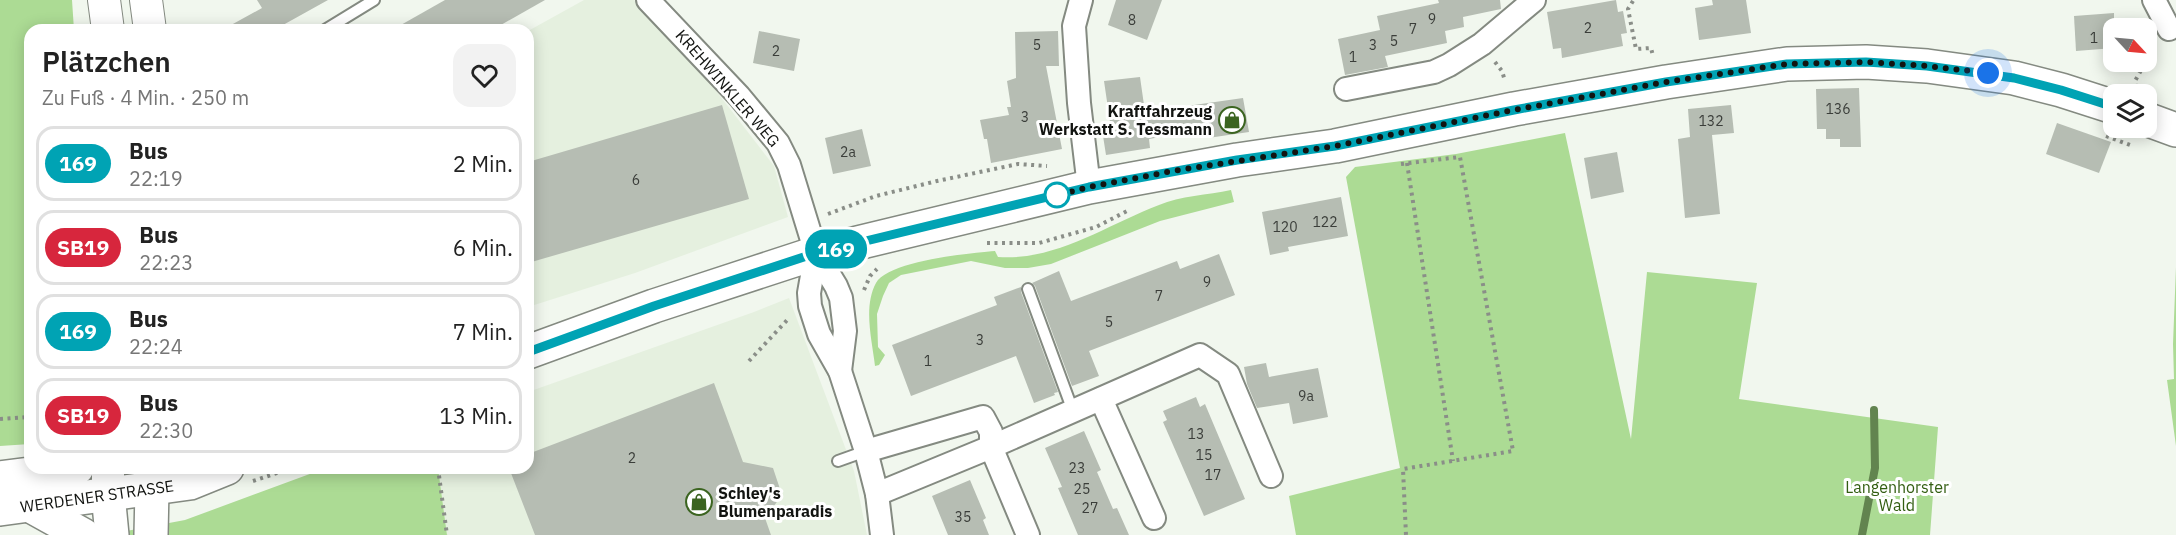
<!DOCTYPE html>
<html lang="de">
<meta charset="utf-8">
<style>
:root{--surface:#fff;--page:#f2f2f2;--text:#222;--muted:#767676;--line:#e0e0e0}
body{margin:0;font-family:"IBM Plex Sans",sans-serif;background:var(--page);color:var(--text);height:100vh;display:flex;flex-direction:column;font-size:22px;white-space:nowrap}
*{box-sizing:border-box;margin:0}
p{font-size:20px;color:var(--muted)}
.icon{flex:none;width:33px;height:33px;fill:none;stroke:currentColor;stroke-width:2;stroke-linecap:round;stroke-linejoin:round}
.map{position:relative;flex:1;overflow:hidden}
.side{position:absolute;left:24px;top:24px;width:510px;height:450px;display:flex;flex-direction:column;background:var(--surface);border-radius:18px;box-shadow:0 3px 15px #0003}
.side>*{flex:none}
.badge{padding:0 12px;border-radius:20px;font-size:21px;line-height:39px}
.needle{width:39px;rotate:116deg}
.tools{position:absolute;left:2103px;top:18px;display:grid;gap:12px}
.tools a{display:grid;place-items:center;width:54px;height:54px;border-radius:12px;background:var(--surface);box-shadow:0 3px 15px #0003;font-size:30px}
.you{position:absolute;width:30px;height:30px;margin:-15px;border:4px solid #fff;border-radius:50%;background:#1a73e8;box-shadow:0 0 0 9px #1a73e833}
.map>.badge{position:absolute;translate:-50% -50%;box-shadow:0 0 0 3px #fff}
.round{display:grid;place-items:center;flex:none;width:63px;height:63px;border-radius:18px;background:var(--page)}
.overview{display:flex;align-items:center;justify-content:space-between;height:102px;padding:0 18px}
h1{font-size:28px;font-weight:600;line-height:45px}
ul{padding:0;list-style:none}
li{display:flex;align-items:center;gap:18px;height:75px;margin:0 12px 9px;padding:0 6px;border:3px solid var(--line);border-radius:18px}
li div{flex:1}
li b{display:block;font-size:22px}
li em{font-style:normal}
li .badge{min-width:66px;font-weight:700;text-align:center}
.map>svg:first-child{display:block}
</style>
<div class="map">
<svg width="2176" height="535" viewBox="0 0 2176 535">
<rect width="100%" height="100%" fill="#f1f7ee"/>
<!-- built -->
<g fill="#e5f0df">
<polygon points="584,0 634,0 717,92 774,166 788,217 635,273 528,307 528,31"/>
<polygon points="789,298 854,471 867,535 447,535 438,468 528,468 528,392 754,312"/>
</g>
<!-- green -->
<g fill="#acdb94">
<polygon points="0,0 72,0 74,30 30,30 30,444 0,446"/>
<polygon points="1565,133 1631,439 1647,272 1757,283 1739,399 1938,427 1930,535 1296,535 1289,496 1400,468 1346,177 1355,167 1456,154"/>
<path d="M 1231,190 L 1234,202 L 1160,221 L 1051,264 L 1028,268 L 1005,268 L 971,261 L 901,275 L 889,283 L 883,296 L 877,314 L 878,347 L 885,355 L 879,365 L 875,366 C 872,340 863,307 876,283 C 888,261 970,253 995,251 L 998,257 C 1057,261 1106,225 1159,205 C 1180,196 1208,195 1231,190 Z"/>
<polygon points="2176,267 2176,446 2167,380 2174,379 2173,344"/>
<polygon points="326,468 438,468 447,535 105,535 185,520"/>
</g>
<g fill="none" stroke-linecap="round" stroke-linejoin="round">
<!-- stream -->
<polyline stroke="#62844f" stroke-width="8" points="1862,535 1875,468 1874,410"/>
</g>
<!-- building -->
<g fill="#b6bdb3">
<polygon points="257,0 328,0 274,30 222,30 262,8"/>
<polygon points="445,0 545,0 492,30 392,30"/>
<polygon points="1116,0 1162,0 1147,40 1108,25"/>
<polygon points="1438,0 1500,0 1501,9 1463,17 1464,27 1445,31 1447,43 1385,56 1388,67 1345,75 1338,39 1380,30 1377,16 1439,3"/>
<polygon points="1616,0 1618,12 1623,11 1627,33 1621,34 1623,46 1562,58 1561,48 1553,49 1547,12"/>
<polygon points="1712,0 1746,0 1751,33 1699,40 1695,8 1713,5"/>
<polygon points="2114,13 2114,48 2076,51 2074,16"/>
<polygon points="759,31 800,39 794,71 753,63"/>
<polygon points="1058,31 1059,66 1046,66 1062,149 991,163 987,139 984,139 980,120 1009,115 1007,107 1011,107 1007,81 1016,78 1015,32"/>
<polygon points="1140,77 1145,112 1243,98 1249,132 1208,138 1206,129 1149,139 1150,148 1106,155 1101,123 1110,122 1104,81"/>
<polygon points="1859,88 1861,147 1840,147 1840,139 1826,139 1826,129 1817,129 1816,89"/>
<polygon points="722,105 749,199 528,263 528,162"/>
<polygon points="1731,105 1734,133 1712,135 1720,214 1685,218 1678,139 1690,137 1688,109"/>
<polygon points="2057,123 2111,142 2099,173 2046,154"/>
<polygon points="862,129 871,166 833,174 825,138"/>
<polygon points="1617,152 1624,192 1591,199 1584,158"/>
<polygon points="1341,197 1348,236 1288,247 1289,251 1270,255 1262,212"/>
<polygon points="1219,254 1235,295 1089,351 1099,376 1072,386 1035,286 1032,283 1059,271 1071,301 1177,261 1180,269"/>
<polygon points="1021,287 1021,292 1058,392 1054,393 1055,395 1034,403 1016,356 911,396 892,345 997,305 994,297"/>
<polygon points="1266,363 1269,377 1318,368 1328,417 1293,424 1289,403 1257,408 1247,384 1244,367"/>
<polygon points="714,383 743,462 773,468 782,495 765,518 771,535 535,535 509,468 528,468 528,454"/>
<polygon points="1196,397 1200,407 1205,404 1245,499 1204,516 1163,422 1167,420 1163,411"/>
<polygon points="1084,431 1101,470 1097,472 1113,509 1117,508 1129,535 1078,535 1058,488 1062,487 1045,448"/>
<polygon points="970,480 986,518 983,520 989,535 948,535 932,496"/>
</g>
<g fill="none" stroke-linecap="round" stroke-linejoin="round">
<defs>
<g id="lane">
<polyline points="325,30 374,0"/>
<polyline points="1028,289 1073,411"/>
<polyline points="838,461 866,451"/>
</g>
<g id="street">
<polyline points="648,0 739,96 778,143 789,165 816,253 836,286 841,298 845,331 840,371"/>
<polyline points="1081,0 1074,26 1079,103 1089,187"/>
<polyline points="2154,0 2169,29"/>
<polyline points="1346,89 1434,72 1449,65 1482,44 1534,0"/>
<polyline points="816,253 809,293 810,306 819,334 840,371 866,451 877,494 882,535"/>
<polyline points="1101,399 1154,518"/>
<polyline points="866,451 983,417 991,432 991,447 1028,535"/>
<polyline points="877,494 991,447 1200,355 1228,374 1271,476"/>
</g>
<g id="secondary">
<polyline points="104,0 108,30"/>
<polyline points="146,0 150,30"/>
<polyline points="108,468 108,494"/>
</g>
<g id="primary">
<polyline points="2146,119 2176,130"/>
<polyline points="528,352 654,306 816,253 1089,187 1237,160 1335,146 1514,109 1666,82 1787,64 1866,62 1927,66 2014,78 2061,90 2114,107"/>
<polyline points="0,478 77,468"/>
<polyline points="0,509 190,483 227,468"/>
</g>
<g id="highway">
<polyline points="108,494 112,535"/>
<polyline points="31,506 83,535"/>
<polyline points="151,535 152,489"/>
</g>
</defs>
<!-- lane casing -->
<use href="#lane" stroke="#848a81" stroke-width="14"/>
<!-- street casing -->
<use href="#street" stroke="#848a81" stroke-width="26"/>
<!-- secondary casing -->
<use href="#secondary" stroke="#848a81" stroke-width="34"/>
<!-- primary casing -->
<use href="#primary" stroke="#848a81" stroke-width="36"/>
<!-- highway casing -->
<use href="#highway" stroke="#848a81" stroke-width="36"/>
<!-- path -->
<g stroke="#8a8e88" stroke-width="4" stroke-dasharray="3 4.5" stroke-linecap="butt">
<polyline points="1633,1 1628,9 1636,49 1651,48 1653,56"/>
<polyline points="1495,62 1502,71 1505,81"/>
<polyline points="2136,87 2135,81 2144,65"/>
<polyline points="2106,136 2130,145"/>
<polyline points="1407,163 1453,461"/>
<polyline points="1401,164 1460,157 1513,451 1403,469 1406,535"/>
<polyline points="828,214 876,196 937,181 1018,164 1047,166"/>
<polyline points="987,243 1039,243 1096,227 1129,210"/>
<polyline points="864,290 870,276 877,269"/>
<polyline points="749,361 789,318"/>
<polyline points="0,419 30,417"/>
<polyline points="438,468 447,535"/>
<polyline points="253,481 292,468"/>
</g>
<!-- lane -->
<use href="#lane" stroke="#fff" stroke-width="10"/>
<!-- street -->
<use href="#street" stroke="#fff" stroke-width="22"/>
<!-- secondary -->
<use href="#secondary" stroke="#fff" stroke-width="32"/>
<!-- primary -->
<use href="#primary" stroke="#fff" stroke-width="33"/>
<!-- highway -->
<use href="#highway" stroke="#fff" stroke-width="33"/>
</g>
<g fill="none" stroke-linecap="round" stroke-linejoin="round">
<defs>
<polyline id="line" points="528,352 654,306 816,253 1089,187 1237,160 1335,146 1514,110 1666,82 1787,64 1866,62 1927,66 2014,78 2061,90 2114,107"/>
</defs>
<!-- line casing -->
<use href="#line" stroke="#fff" stroke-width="14"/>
<!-- line -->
<use href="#line" stroke="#00a3b4" stroke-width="9"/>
<!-- walk -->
<polyline stroke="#121411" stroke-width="6" stroke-dasharray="0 10.8" points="1057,195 1054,196 1089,187 1173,171 1335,146 1514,110 1666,82 1787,64 1866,62 1927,66 1988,73"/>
</g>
<!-- icons -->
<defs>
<symbol id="shop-ring" viewBox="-11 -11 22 22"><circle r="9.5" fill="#fff" stroke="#3b6420" stroke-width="1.5"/><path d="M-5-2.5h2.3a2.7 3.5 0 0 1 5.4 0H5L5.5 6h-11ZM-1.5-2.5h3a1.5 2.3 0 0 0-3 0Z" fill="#3b6420"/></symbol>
</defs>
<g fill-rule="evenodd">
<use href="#shop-ring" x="1217" y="105" width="30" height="30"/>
<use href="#shop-ring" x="684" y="487" width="30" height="30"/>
</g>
<!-- markers -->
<circle fill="#fff" stroke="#00a3b4" stroke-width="3" cx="1057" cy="195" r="12"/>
<g text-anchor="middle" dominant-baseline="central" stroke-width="6" stroke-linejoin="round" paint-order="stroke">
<!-- number labels -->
<g font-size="14" fill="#3b3e3a">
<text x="1432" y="19">9</text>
<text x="1132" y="20">8</text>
<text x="1588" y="28">2</text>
<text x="1413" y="29">7</text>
<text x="2094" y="38">1</text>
<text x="1394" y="41">5</text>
<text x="1037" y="45">5</text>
<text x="1373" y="45">3</text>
<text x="776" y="51">2</text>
<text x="1353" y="57">1</text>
<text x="1838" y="109">136</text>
<text x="1025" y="117">3</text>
<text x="1711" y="121">132</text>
<text x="848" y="152">2a</text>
<text x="636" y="180">6</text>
<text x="1325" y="222">122</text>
<text x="1285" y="227">120</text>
<text x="1207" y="282">9</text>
<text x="1159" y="296">7</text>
<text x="1109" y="322">5</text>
<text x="980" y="340">3</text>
<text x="928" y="361">1</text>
<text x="1306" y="396">9a</text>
<text x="1196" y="434">13</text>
<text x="1204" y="455">15</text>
<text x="632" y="458">2</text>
<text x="1077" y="468">23</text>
<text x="1213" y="475">17</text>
<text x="1082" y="489">25</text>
<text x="1090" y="508">27</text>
<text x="963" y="517">35</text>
</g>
<!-- street labels -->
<g font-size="16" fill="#121411" stroke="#fff">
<text transform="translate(728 88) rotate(49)">KREHWINKLER WEG</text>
<text transform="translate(97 496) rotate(-8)">WERDENER STRASSE</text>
</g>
<!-- poi labels -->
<g font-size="16" font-weight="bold" fill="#121411" stroke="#fff" text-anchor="end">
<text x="1212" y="111">Kraftfahrzeug<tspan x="1212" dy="18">Werkstatt S. Tessmann</tspan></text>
<text x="718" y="493" text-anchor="start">Schley's<tspan x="718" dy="18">Blumenparadis</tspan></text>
</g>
<!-- park labels -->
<g font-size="16" fill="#335e12" stroke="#fff">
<text x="1897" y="487">Langenhorster<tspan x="1897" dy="18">Wald</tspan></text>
</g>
</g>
</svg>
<div class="tools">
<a><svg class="needle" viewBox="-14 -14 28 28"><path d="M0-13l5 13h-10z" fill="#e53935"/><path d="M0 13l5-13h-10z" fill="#767676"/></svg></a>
<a><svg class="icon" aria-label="layers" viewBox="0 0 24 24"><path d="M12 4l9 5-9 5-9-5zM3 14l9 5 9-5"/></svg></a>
</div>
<div class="you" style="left:1988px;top:73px"></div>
<b class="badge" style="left:836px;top:249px;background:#00a3b4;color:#fff">169</b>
<section class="side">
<div class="overview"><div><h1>Plätzchen</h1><p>Zu Fuß · 4 Min. · 250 m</p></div><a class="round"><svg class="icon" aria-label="heart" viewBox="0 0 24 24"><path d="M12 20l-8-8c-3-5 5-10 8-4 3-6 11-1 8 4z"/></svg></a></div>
<ul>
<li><span class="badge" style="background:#00a3b4;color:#fff">169</span><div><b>Bus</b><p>22:19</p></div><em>2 Min.</em></li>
<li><span class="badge" style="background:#d7263d;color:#fff">SB19</span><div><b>Bus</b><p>22:23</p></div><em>6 Min.</em></li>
<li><span class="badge" style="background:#00a3b4;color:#fff">169</span><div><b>Bus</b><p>22:24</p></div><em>7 Min.</em></li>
<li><span class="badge" style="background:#d7263d;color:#fff">SB19</span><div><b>Bus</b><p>22:30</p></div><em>13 Min.</em></li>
</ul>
</section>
</div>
